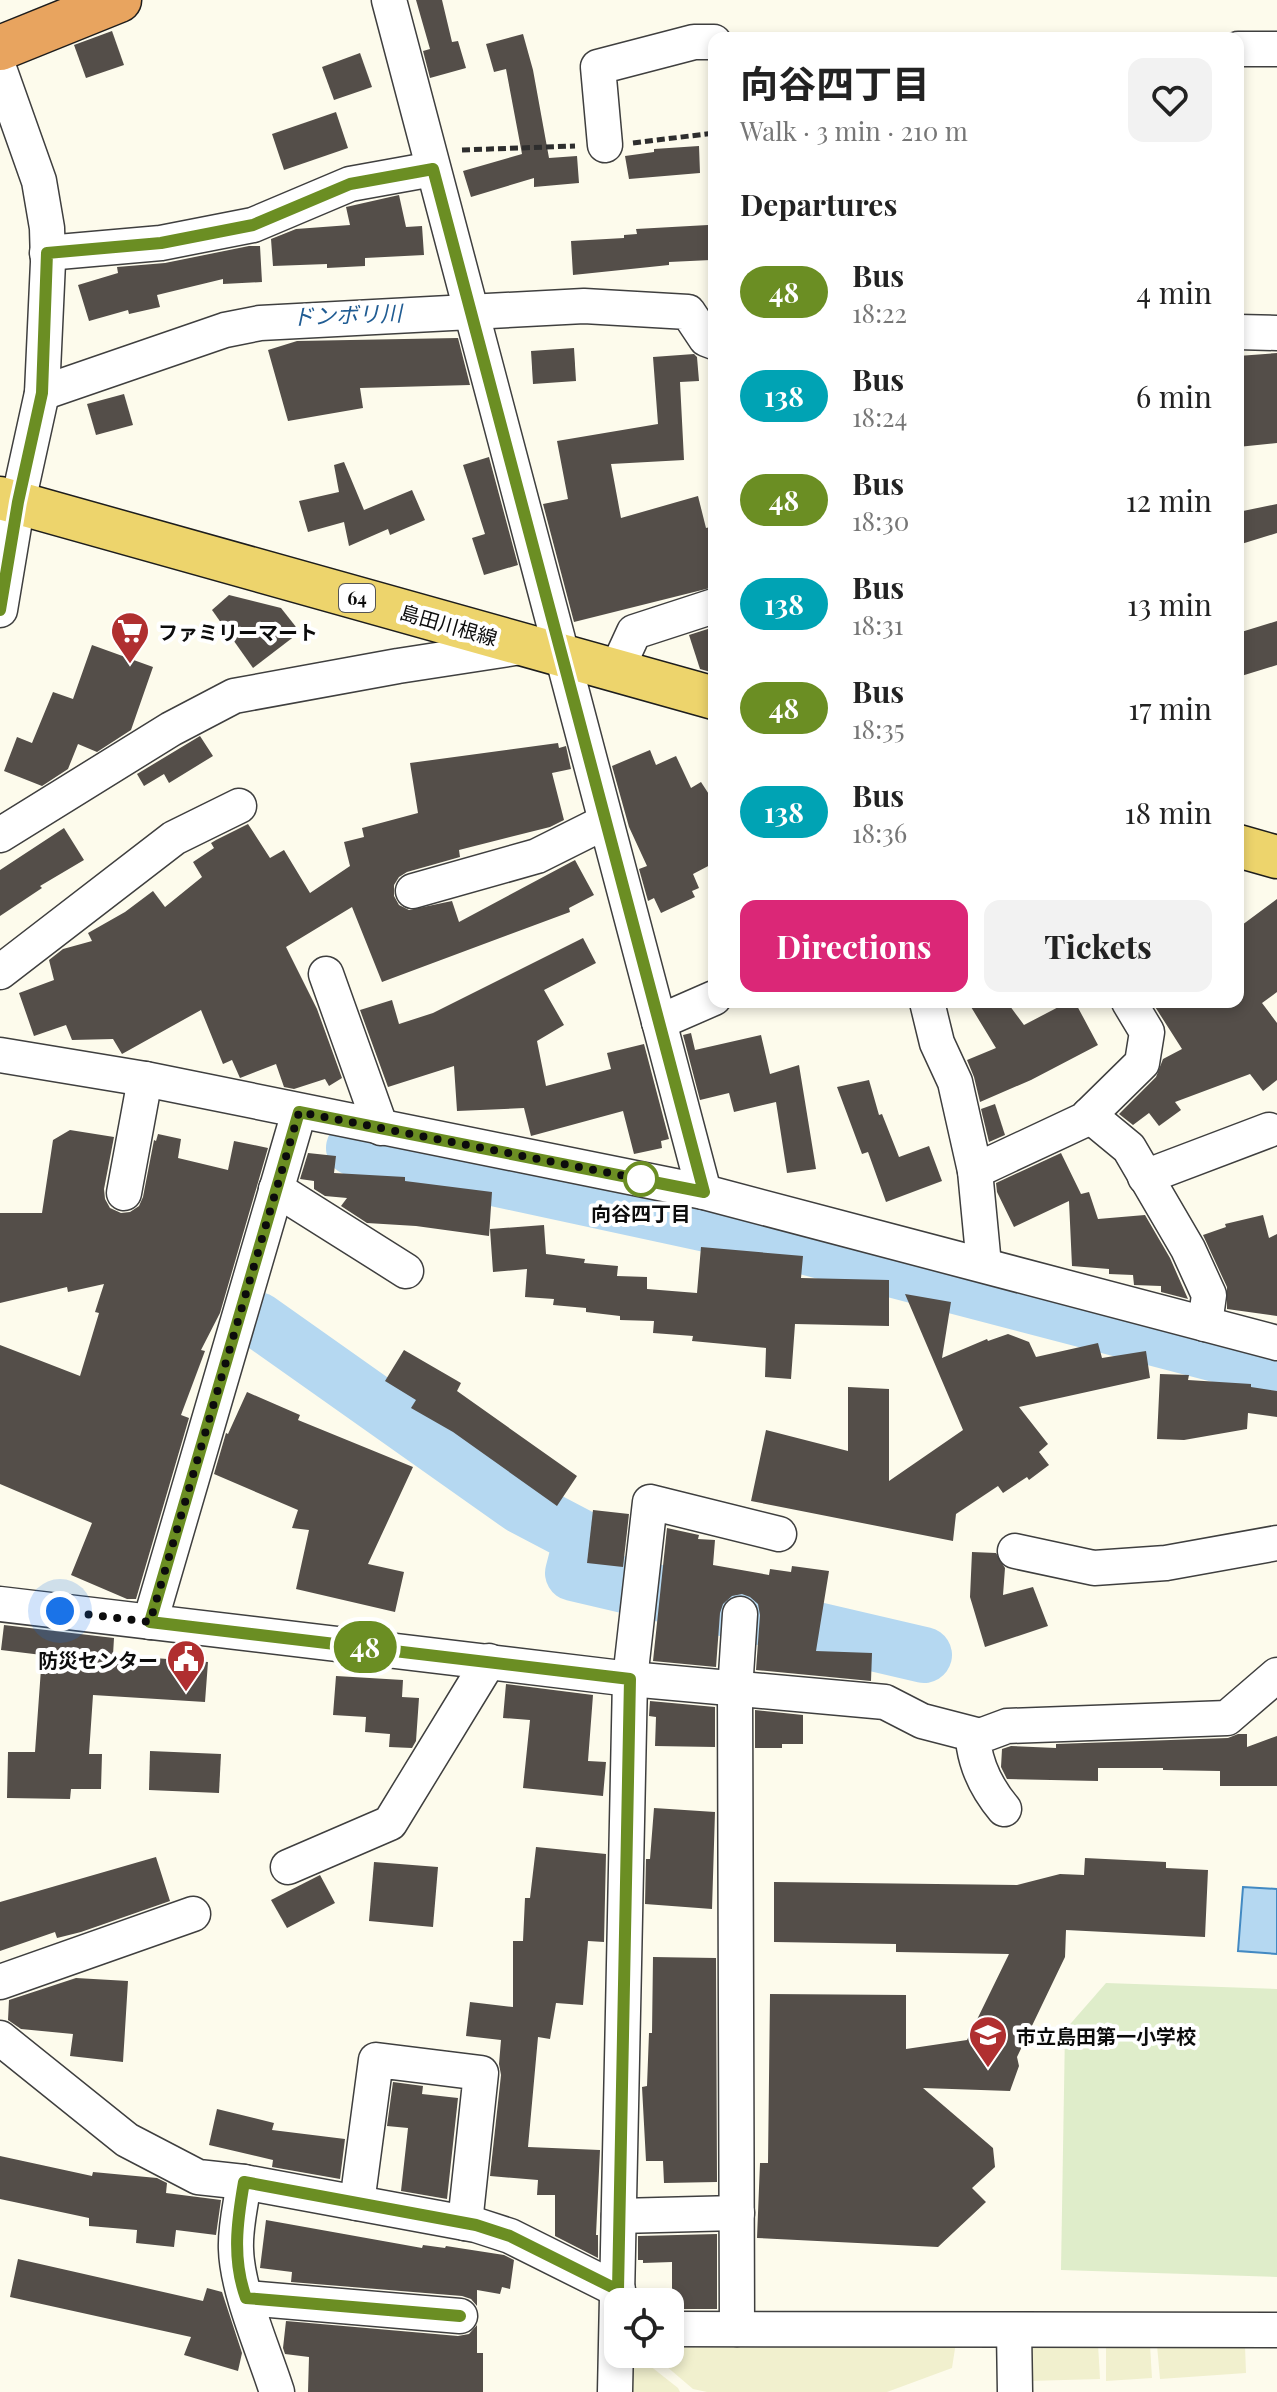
<!DOCTYPE html>
<meta charset="utf-8">
<style>
:root{--surface:#fff;--page:#f2f2f2;--text:#222;--muted:#767676;--accent:#db2777}
body{margin:0;font-family:"Playfair Display","Noto Sans JP",serif;background:var(--page);color:var(--text);height:100vh;display:flex;flex-direction:column;font-size:30px;white-space:nowrap}
*{box-sizing:border-box;margin:0}
p{font-size:26px;color:var(--muted)}
.icon{flex:none;width:44px;height:44px;fill:none;stroke:currentColor;stroke-width:2;stroke-linecap:round;stroke-linejoin:round}
.map{position:relative;flex:1;overflow:hidden}
.drawer{position:absolute;left:708px;top:32px;width:536px;height:976px;display:flex;flex-direction:column;background:var(--surface);border-radius:16px;box-shadow:0 4px 12px #0003}
.drawer>*{flex:none}
.badge{padding:0 16px;border-radius:26px;font-size:28px;line-height:52px}
.controls{position:absolute;left:604px;top:2288px;display:grid;gap:16px}
.controls a{display:grid;place-items:center;width:80px;height:80px;border-radius:16px;background:var(--surface);box-shadow:0 4px 12px #0003;font-size:40px}
.you{position:absolute;width:40px;height:40px;margin:-20px;border:6px solid #fff;border-radius:50%;background:#1a73e8;box-shadow:0 0 0 12px #1a73e833}
.map>.badge{position:absolute;translate:-50% -50%;box-shadow:0 0 0 4px #fff}
h2{padding:0 32px;font-size:30px;line-height:72px}
.round{display:grid;place-items:center;flex:none;width:84px;height:84px;border-radius:16px;background:var(--page)}
.headline{display:flex;align-items:center;justify-content:space-between;height:136px;padding:0 32px}
h1{font-size:38px;font-weight:700;line-height:60px}
.primary-button{display:flex;gap:16px;margin-top:auto;padding:16px 32px}
.primary-button a{flex:1;height:92px;border-radius:16px;background:var(--accent);color:#fff;font-size:32px;font-weight:700;line-height:92px;text-align:center}
.primary-button a+a{background:var(--page);color:var(--text)}
ul{padding:0;list-style:none}
li{display:flex;align-items:center;gap:24px;height:104px;padding:0 32px}
li div{flex:1}
li b{display:block;font-size:30px}
li em{font-style:normal}
li .badge{min-width:88px;font-weight:700;text-align:center}
.map>svg:first-child{display:block}
</style>
<div class="map">
<svg width="1277" height="2392" viewBox="0 0 1277 2392">
<rect width="100%" height="100%" fill="#fdfbec"/>
<!-- farmland -->
<g fill="#f1f0ce">
<polygon points="956,2342 952,2368 887,2392 707,2392 693,2389 652,2354 670,2354 670,2347"/>
<polygon points="1098,2344 1100,2379 1029,2381 1028,2345"/>
<polygon points="1106,2345 1150,2345 1152,2378 1106,2381"/>
<polygon points="1157,2345 1245,2346 1246,2373 1160,2379"/>
<polygon points="628,2354 635,2354 678,2388 680,2392 626,2392"/>
</g>
<!-- pitch -->
<polygon fill="#dfedca" points="1106,1983 1277,1989 1277,2277 1061,2270 1065,2030"/>
<!-- water -->
<polygon fill="#b5d8f1" stroke="#4289c2" stroke-width="2" points="1243,1887 1277,1889 1277,1954 1238,1951"/>
<g fill="none" stroke-linecap="round" stroke-linejoin="round">
<!-- river -->
<g stroke="#b5d8f1" stroke-width="56">
<polyline points="354,1148 776,1239 1277,1370"/>
<polyline points="258,1320 521,1506 582,1538 573,1573 924,1655"/>
</g>
</g>
<!-- building -->
<g fill="#544e49">
<polygon points="416,0 442,0 452,42 458,41 466,68 430,78 423,51 430,49"/>
<polygon points="112,31 124,65 86,78 74,45"/>
<polygon points="523,34 533,70 549,158 577,156 579,183 534,187 534,178 471,197 463,171 522,154 506,69 494,72 486,44"/>
<polygon points="360,53 372,87 334,100 322,67"/>
<polygon points="336,112 348,148 284,170 272,134"/>
<polygon points="699,146 700,173 629,179 625,156 654,152 654,149"/>
<polygon points="399,195 406,227 422,226 424,255 365,258 365,266 327,268 327,264 273,266 271,239 296,229 350,225 346,207"/>
<polygon points="708,225 711,260 669,262 669,265 573,275 571,241 624,238 624,235 637,234 636,229"/>
<polygon points="249,246 260,246 262,282 223,284 223,279 157,295 160,307 129,314 128,310 89,321 78,285 118,273 117,267 165,263"/>
<polygon points="458,338 470,385 360,388 363,408 288,421 268,350 297,341"/>
<polygon points="574,348 576,381 533,384 531,351"/>
<polygon points="1277,353 1277,443 1238,447 1238,356"/>
<polygon points="694,354 697,357 699,381 680,382 684,460 611,464 621,518 698,496 706,528 714,526 714,587 574,622 543,504 568,499 557,441 658,424 653,357"/>
<polygon points="124,394 133,425 96,435 87,404"/>
<polygon points="489,457 518,565 484,575 472,538 485,534 463,465"/>
<polygon points="344,462 364,510 412,490 425,520 390,535 388,529 349,546 344,522 308,532 299,501 339,492 334,465"/>
<polygon points="1277,504 1277,533 1238,545 1238,512"/>
<polygon points="229,595 281,608 300,632 253,668 212,610"/>
<polygon points="1277,621 1277,665 1238,677 1238,633"/>
<polygon points="714,627 714,673 700,669 689,635"/>
<polygon points="92,645 153,667 131,730 97,752 78,744 68,769 42,786 4,771 17,737 32,743 53,692 73,699"/>
<polygon points="200,736 213,756 169,783 164,774 144,786 137,774"/>
<polygon points="558,743 559,748 566,746 571,769 552,773 564,820 550,827 459,850 460,857 407,872 399,877 394,885 394,896 399,905 409,910 452,901 459,922 575,860 594,895 569,908 570,912 382,982 352,907 286,947 317,1009 342,1078 329,1086 325,1079 294,1089 284,1087 276,1064 240,1078 232,1060 223,1064 201,1010 122,1054 113,1039 72,1040 66,1025 34,1036 19,993 54,980 49,960 63,949 92,941 88,933 125,912 153,891 165,907 202,877 193,862 214,848 211,843 216,840 248,824 270,858 284,850 310,893 350,866 344,842 364,837 362,828 418,813 410,763"/>
<polygon points="650,750 656,765 676,756 691,788 701,782 714,802 714,863 693,874 699,888 692,891 695,897 661,913 654,898 648,901 639,869 647,866 629,827 612,766"/>
<polygon points="64,828 84,860 40,886 42,888 0,916 0,870"/>
<polygon points="1277,899 1277,992 1262,1003 1277,1023 1277,1080 1263,1091 1250,1074 1175,1102 1181,1110 1159,1126 1149,1113 1133,1125 1119,1114 1156,1077 1163,1059 1182,1049 1152,1002 1238,1002 1238,928"/>
<polygon points="583,938 596,963 544,990 564,1025 537,1041 546,1086 611,1069 607,1053 644,1044 669,1139 661,1141 662,1148 634,1154 623,1111 531,1136 524,1108 457,1111 454,1066 388,1087 360,1010 392,1000 399,1024 433,1013"/>
<polygon points="968,1002 1007,1002 1024,1025 1068,1002 1075,1002 1098,1045 1031,1080 980,1102 974,1077 967,1060 996,1048"/>
<polygon points="691,1033 695,1050 761,1035 770,1074 799,1065 816,1169 787,1173 776,1102 734,1112 729,1093 700,1100 683,1035"/>
<polygon points="869,1080 879,1115 882,1114 899,1157 929,1146 942,1181 886,1202 868,1152 862,1154 837,1087"/>
<polygon points="995,1104 1005,1135 989,1142 981,1109"/>
<polygon points="70,1130 114,1137 104,1189 105,1199 110,1208 121,1213 130,1212 139,1206 143,1197 154,1140 156,1141 158,1134 181,1139 178,1158 228,1170 234,1141 268,1148 220,1313 201,1350 205,1351 181,1415 189,1418 136,1599 127,1599 71,1575 92,1523 0,1484 0,1345 80,1376 99,1313 95,1312 104,1284 68,1292 67,1287 0,1303 0,1213 42,1213 53,1140"/>
<polygon points="308,1153 336,1156 334,1173 405,1177 405,1181 492,1192 489,1236 416,1226 367,1223 341,1206 347,1198 325,1196 314,1189 314,1181 300,1179"/>
<polygon points="1061,1153 1081,1194 1089,1192 1098,1219 1145,1215 1170,1258 1188,1299 1161,1292 1161,1286 1134,1285 1133,1275 1109,1274 1109,1269 1072,1266 1069,1201 1014,1227 997,1192 996,1183"/>
<polygon points="1263,1215 1269,1238 1277,1234 1277,1316 1227,1309 1227,1287 1203,1235 1226,1227 1225,1224"/>
<polygon points="544,1225 546,1254 585,1259 584,1263 618,1266 617,1276 647,1277 647,1289 697,1293 701,1247 803,1256 801,1278 889,1280 889,1326 795,1324 791,1379 765,1377 766,1348 692,1341 693,1336 653,1333 654,1321 620,1320 620,1316 586,1312 586,1308 553,1305 554,1299 525,1297 527,1269 493,1272 490,1229"/>
<polygon points="905,1294 951,1302 942,1358 987,1339 988,1341 1008,1334 1029,1342 1036,1357 1098,1343 1102,1358 1146,1351 1150,1378 1019,1407 1048,1444 1039,1452 1049,1465 1029,1480 1027,1477 1003,1493 998,1486 956,1514 953,1541 751,1501 766,1430 848,1451 848,1387 889,1389 889,1481 963,1430"/>
<polygon points="404,1350 461,1383 457,1391 577,1476 557,1506 453,1432 411,1408 416,1400 385,1381"/>
<polygon points="1160,1374 1189,1375 1188,1380 1251,1384 1251,1387 1277,1391 1277,1417 1248,1413 1247,1429 1184,1440 1157,1439"/>
<polygon points="247,1392 300,1415 298,1420 413,1467 368,1564 404,1572 395,1612 296,1589 309,1530 292,1528 298,1510 214,1474 226,1433 228,1434"/>
<polygon points="593,1510 629,1514 623,1567 587,1563"/>
<polygon points="667,1528 699,1535 698,1539 715,1540 713,1565 769,1575 770,1569 791,1572 792,1566 829,1571 816,1651 872,1653 871,1681 756,1670 760,1615 758,1604 750,1597 742,1594 732,1596 723,1604 720,1613 716,1667 653,1661"/>
<polygon points="972,1552 996,1553 1005,1568 1003,1595 1033,1587 1048,1626 985,1647 970,1597"/>
<polygon points="4,1625 114,1638 113,1655 208,1662 205,1702 93,1695 89,1754 102,1754 101,1789 71,1789 70,1799 7,1798 8,1752 35,1752 42,1655 1,1650"/>
<polygon points="336,1676 403,1680 402,1697 419,1698 416,1741 412,1748 389,1747 390,1734 365,1732 366,1717 333,1715"/>
<polygon points="506,1684 593,1695 588,1761 606,1762 603,1796 523,1788 530,1720 503,1718"/>
<polygon points="650,1701 715,1707 715,1747 655,1746 656,1717 649,1716"/>
<polygon points="755,1710 803,1715 803,1744 782,1744 782,1748 755,1748"/>
<polygon points="1238,1734 1247,1734 1247,1747 1277,1736 1277,1786 1220,1786 1220,1771 1163,1770 1163,1768 1098,1768 1098,1781 1007,1779 1001,1767 1002,1749 1011,1746 1056,1748 1056,1744 1228,1738"/>
<polygon points="150,1751 221,1754 219,1793 149,1790"/>
<polygon points="654,1808 715,1812 712,1909 645,1904 646,1859 650,1859"/>
<polygon points="536,1847 606,1854 604,1942 588,1941 583,2005 556,2003 550,2039 538,2037 528,2147 600,2150 596,2235 598,2235 598,2258 555,2236 555,2195 537,2195 538,2180 490,2176 501,2075 499,2064 501,2040 466,2036 470,2002 513,2007 513,1941 523,1941 525,1898 530,1898"/>
<polygon points="156,1857 170,1901 81,1932 57,1938 55,1932 0,1951 0,1902"/>
<polygon points="1085,1858 1166,1862 1166,1868 1208,1870 1205,1937 1066,1930 1065,1957 1017,2057 1019,2066 1010,2091 923,2088 993,2148 995,2167 972,2188 986,2202 938,2247 757,2238 760,2163 768,2163 770,1994 906,1995 906,2049 967,2040 1009,1954 896,1952 896,1944 774,1942 774,1882 1017,1885 1060,1874 1084,1875"/>
<polygon points="374,1862 438,1867 433,1927 369,1921"/>
<polygon points="320,1875 335,1903 287,1928 271,1900"/>
<polygon points="653,1957 716,1958 717,2182 664,2183 663,2161 646,2161 642,2087 647,2086 649,2033 652,2033"/>
<polygon points="76,1978 128,1981 123,2062 70,2056 73,2034 21,2029 8,2020 9,2000"/>
<polygon points="393,2082 423,2086 422,2094 458,2098 447,2199 401,2191 408,2128 387,2126"/>
<polygon points="217,2109 274,2123 272,2130 345,2139 340,2179 272,2167 273,2160 209,2145"/>
<polygon points="0,2156 92,2176 93,2172 157,2178 167,2183 166,2193 221,2200 216,2235 176,2230 174,2247 136,2243 137,2230 89,2226 89,2218 0,2199"/>
<polygon points="266,2220 422,2248 423,2245 445,2248 446,2246 504,2255 514,2260 510,2289 502,2287 500,2294 477,2290 477,2306 471,2299 462,2296 291,2282 292,2272 260,2268"/>
<polygon points="717,2234 717,2309 672,2309 672,2262 643,2263 643,2260 638,2260 638,2236"/>
<polygon points="18,2259 203,2301 207,2288 222,2292 242,2353 238,2371 184,2355 191,2337 10,2297"/>
<polygon points="286,2321 458,2336 469,2334 477,2325 477,2353 483,2353 483,2392 308,2392 309,2357 285,2354 283,2348"/>
</g>
<g fill="none" stroke-linecap="round" stroke-linejoin="round">
<defs>
<g id="minor">
<polyline points="389,0 704,1192"/>
<polyline points="1238,49 1277,49"/>
<polyline points="0,71 39,181 47,228 48,262 42,393 18,502 0,610"/>
<polyline points="605,145 598,67 694,42 714,42"/>
<polyline points="47,253 161,243 253,225 350,184 433,169"/>
<polyline points="1238,332 1277,333"/>
<polyline points="42,393 225,330 260,323 584,306 688,312 706,339 714,342"/>
<polyline points="616,671 634,632 714,606"/>
<polyline points="0,835 171,729 234,696 398,666 521,647"/>
<polyline points="413,891 537,856 605,822"/>
<polyline points="0,972 174,838 239,806"/>
<polyline points="326,974 381,1128"/>
<polyline points="927,1002 937,1043 955,1082 975,1171"/>
<polyline points="659,1022 714,998"/>
<polyline points="0,1055 145,1079 704,1192 1277,1343"/>
<polyline points="1089,1115 1129,1148 1188,1249 1209,1295 1205,1324"/>
<polyline points="1145,1177 1269,1130"/>
<polyline points="276,1189 406,1271"/>
<polyline points="124,1193 145,1079"/>
<polyline points="984,1265 975,1171 1084,1120 1142,1063 1147,1032 1129,1002"/>
<polyline points="1015,1551 1094,1568 1166,1563 1277,1543"/>
<polyline points="0,1604 630,1679 885,1702 922,1721 980,1736"/>
<polyline points="150,1622 299,1112"/>
<path d="M 1004,1809 C 988,1790 978,1771 974,1747 L 980,1736 L 1007,1726 L 1227,1718 L 1277,1675"/>
<polyline points="288,1867 390,1823 489,1661"/>
<polyline points="0,1982 193,1914"/>
<polyline points="0,2038 127,2140 198,2177 244,2182 476,2225 510,2236 618,2290"/>
<path d="M 244,2182 C 241,2204 235,2227 236,2249 C 237,2291 264,2351 277,2392"/>
<polyline points="357,2203 376,2060 481,2073 465,2223"/>
<polyline points="619,2216 737,2213"/>
<polyline points="246,2298 460,2316"/>
<polyline points="670,2329 1277,2330"/>
<polyline points="737,2329 735,1690 740,1614"/>
<polyline points="1014,2330 1015,2392"/>
<polyline points="615,2392 630,1679 650,1502 779,1534"/>
</g>
<g id="major">
<polyline points="0,498 714,698"/>
<polyline points="1238,846 1277,857"/>
</g>
<polyline id="highway" points="0,48 119,0"/>
</defs>
<!-- minor casing -->
<use href="#minor" stroke="#3f3f3f" stroke-width="37"/>
<!-- major casing -->
<use href="#major" stroke="#1d1d1d" stroke-width="45"/>
<!-- highway casing -->
<use href="#highway" stroke="#1d1d1d" stroke-width="47"/>
<!-- path -->
<g stroke="#2e2e2e" stroke-width="5" stroke-dasharray="8 4" stroke-linecap="butt">
<polyline points="633,143 714,133"/>
<polyline points="462,150 575,146"/>
</g>
<!-- minor -->
<use href="#minor" stroke="#fff" stroke-width="34"/>
<!-- major -->
<use href="#major" stroke="#edd46c" stroke-width="42"/>
<!-- highway -->
<use href="#highway" stroke="#e8a45f" stroke-width="44"/>
</g>
<g fill="none" stroke-linecap="round" stroke-linejoin="round">
<defs>
<path id="line" d="M 0,610 L 18,502 L 42,393 L 47,253 L 161,243 L 253,225 L 350,184 L 433,169 L 704,1192 L 299,1112 L 150,1622 L 630,1679 L 618,2290 L 510,2236 L 476,2225 L 244,2182 C 237,2222 232,2259 246,2298 L 460,2316"/>
</defs>
<!-- line casing -->
<use href="#line" stroke="#fff" stroke-width="18"/>
<!-- line -->
<use href="#line" stroke="#6b8e23" stroke-width="12"/>
<!-- walk -->
<polyline stroke="#0c0c0c" stroke-width="8" stroke-dasharray="0 14.4" points="60,1611 150,1622 299,1112 645,1180 641,1179"/>
</g>
<!-- icons -->
<defs>
<symbol id="supermarket-pin" viewBox="-11 -11 22 30"><path d="M0 17L-7.5 6A9.5 9.5 0 1 1 7.5 6Z" fill="#b02f30" stroke="#fff"/><path d="M-6-5.5h2.5l.6 2H6L4.5 2H-2.5L-4.4-4H-6ZM-1.5 3.2a1.3 1.3 0 1 0 .1 0ZM3 3.2a1.3 1.3 0 1 0 .1 0Z" fill="#fff"/></symbol>
<symbol id="civic-pin" viewBox="-11 -11 22 30"><path d="M0 17L-7.5 6A9.5 9.5 0 1 1 7.5 6Z" fill="#b02f30" stroke="#fff"/><path d="M-.6-6.5H3V-4.5H.6V-3L4-1V1h2V6H-6V1h2V-1L-.6-3ZM-1.2 2.5V6h2.4V2.5Z" fill="#fff"/></symbol>
<symbol id="school-pin" viewBox="-11 -11 22 30"><path d="M0 17L-7.5 6A9.5 9.5 0 1 1 7.5 6Z" fill="#b02f30" stroke="#fff"/><path d="M0-5L7-2L0 1L-7-2ZM-4 1L0 2.5L4 1V4Q0 6-4 4Z" fill="#fff"/></symbol>
</defs>
<g fill-rule="evenodd">
<use href="#supermarket-pin" x="108" y="609" width="44" height="60"/>
<use href="#civic-pin" x="164" y="1637" width="44" height="60"/>
<use href="#school-pin" x="966" y="2013" width="44" height="60"/>
</g>
<!-- markers -->
<circle fill="#fff" stroke="#6b8e23" stroke-width="4" cx="641" cy="1179" r="16"/>
<g text-anchor="middle" dominant-baseline="central" stroke-width="8" stroke-linejoin="round" paint-order="stroke">
<!-- shield labels -->
<rect fill="#fff" stroke="#555" stroke-width="2" x="339" y="584" width="36" height="28" rx="6"/>
<g font-size="18" font-weight="bold" fill="#0c0c0c">
<text x="357" y="598">64</text>
</g>
<!-- street labels -->
<g font-size="20" fill="#0c0c0c" stroke="#fff">
<text transform="translate(449 624) rotate(16)">島田川根線</text>
</g>
<!-- poi labels -->
<g font-size="20" font-weight="bold" fill="#0c0c0c" stroke="#fff" text-anchor="start">
<text x="158" y="631">ファミリーマート</text>
<text x="158" y="1659" text-anchor="end">防災センター</text>
<text x="1016" y="2035">市立島田第一小学校</text>
</g>
<!-- stop labels -->
<g font-size="20" font-weight="bold" fill="#0c0c0c" stroke="#fff">
<text x="641" y="1212">向谷四丁目</text>
</g>
<!-- water labels -->
<g font-size="22" font-style="italic" fill="#205c93" stroke="#fff">
<text transform="translate(347 314) rotate(-2)">ドンボリ川</text>
</g>
</g>
</svg>
<div class="controls">
<a><svg class="icon" aria-label="locate" viewBox="0 0 24 24"><circle cx="12" cy="12" r="6"/><path d="M12 2v4M12 18v4M2 12h4M18 12h4"/></svg></a>
</div>
<div class="you" style="left:60px;top:1611px"></div>
<b class="badge" style="left:365px;top:1647px;background:#6b8e23;color:#fff">48</b>
<section class="drawer">
<div class="headline"><div><h1>向谷四丁目</h1><p>Walk · 3 min · 210 m</p></div><a class="round"><svg class="icon" aria-label="heart" viewBox="0 0 24 24"><path d="M12 20l-8-8c-3-5 5-10 8-4 3-6 11-1 8 4z"/></svg></a></div>
<h2>Departures</h2>
<ul>
<li><span class="badge" style="background:#6b8e23;color:#fff">48</span><div><b>Bus</b><p>18:22</p></div><em>4 min</em></li>
<li><span class="badge" style="background:#00a3b4;color:#fff">138</span><div><b>Bus</b><p>18:24</p></div><em>6 min</em></li>
<li><span class="badge" style="background:#6b8e23;color:#fff">48</span><div><b>Bus</b><p>18:30</p></div><em>12 min</em></li>
<li><span class="badge" style="background:#00a3b4;color:#fff">138</span><div><b>Bus</b><p>18:31</p></div><em>13 min</em></li>
<li><span class="badge" style="background:#6b8e23;color:#fff">48</span><div><b>Bus</b><p>18:35</p></div><em>17 min</em></li>
<li><span class="badge" style="background:#00a3b4;color:#fff">138</span><div><b>Bus</b><p>18:36</p></div><em>18 min</em></li>
</ul>
<div class="primary-button"><a>Directions</a><a>Tickets</a></div>
</section>
</div>
